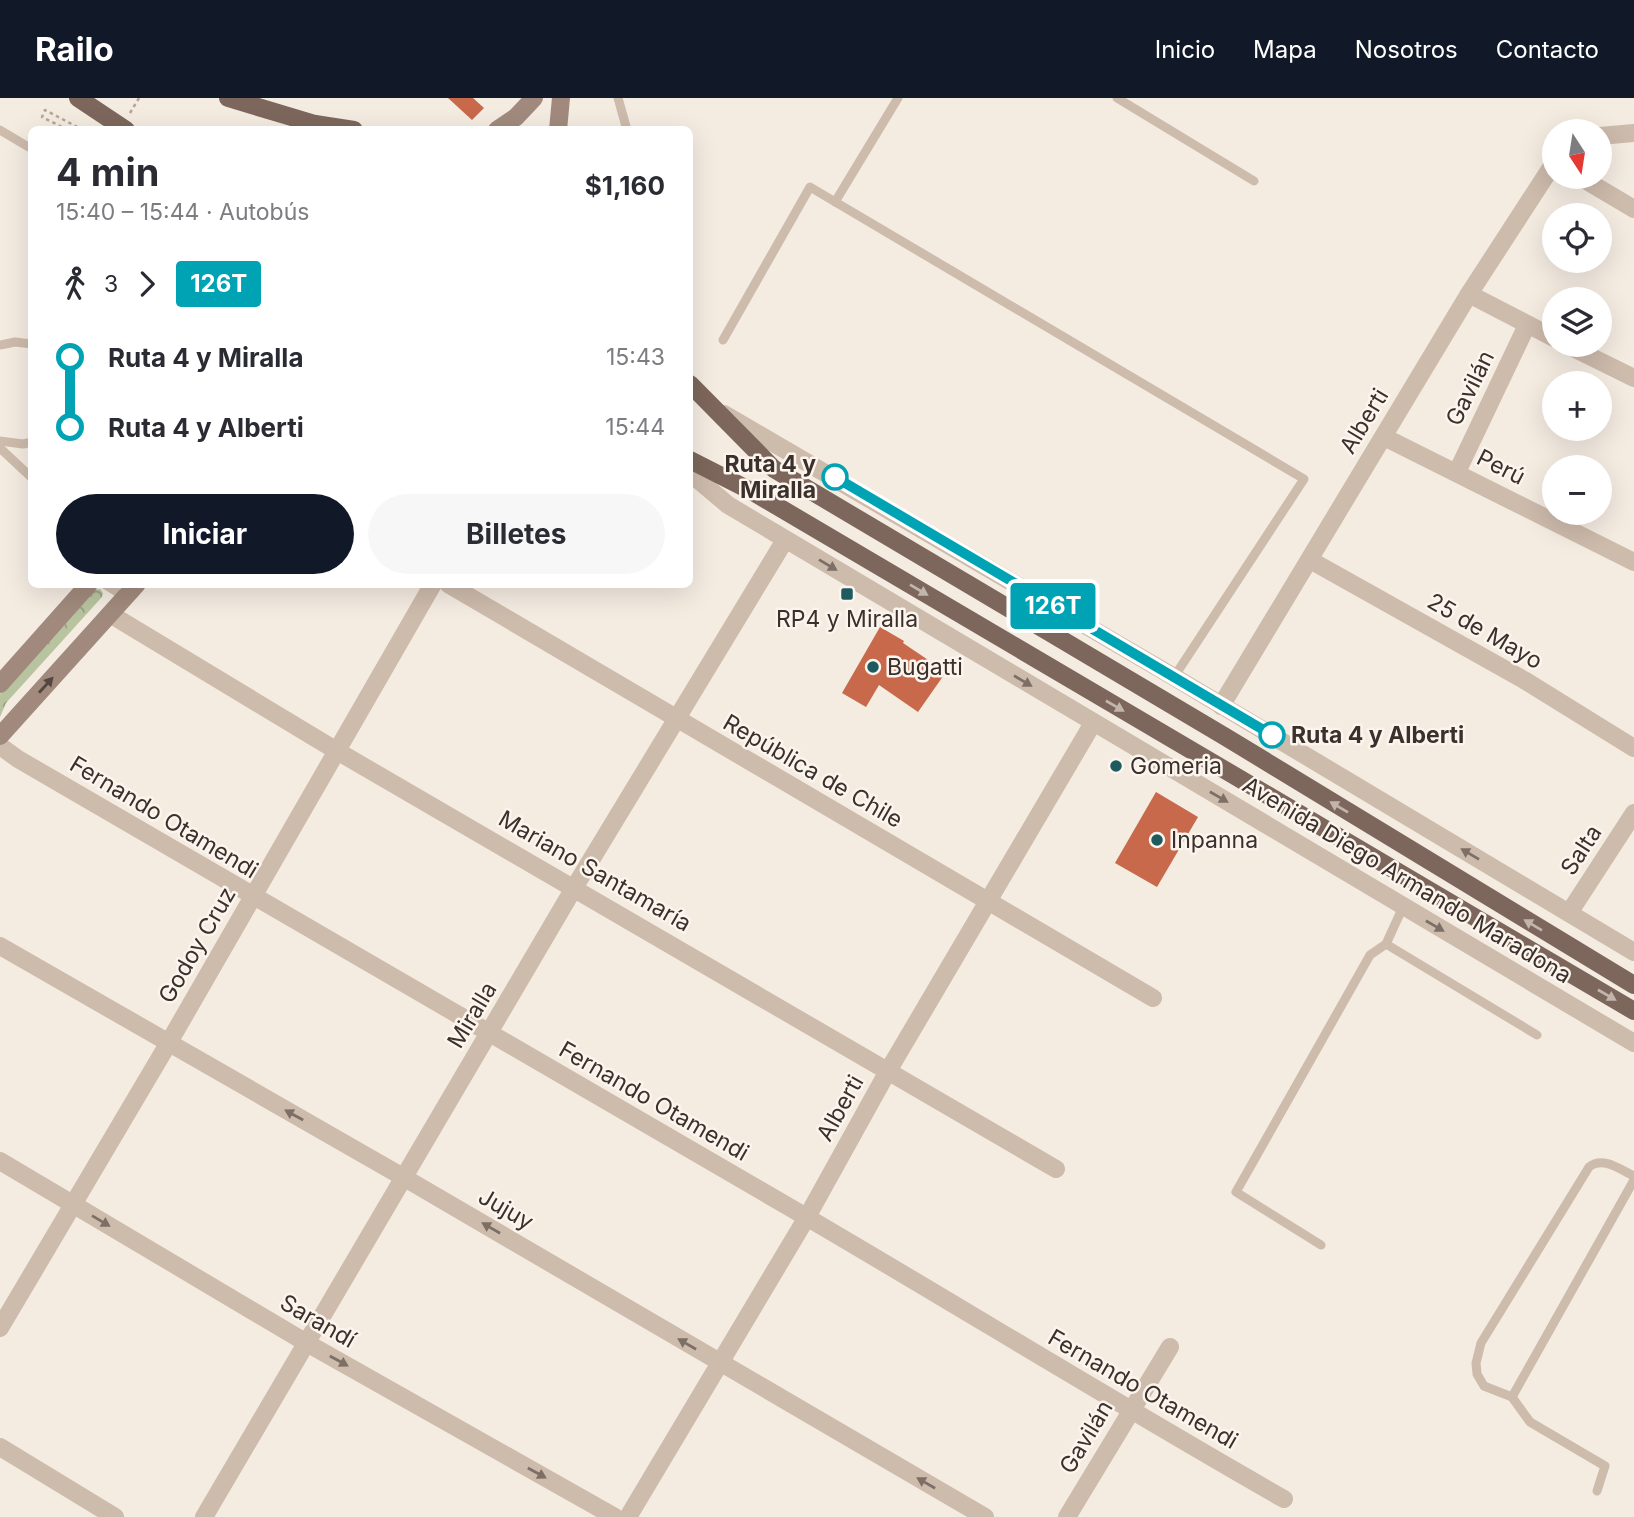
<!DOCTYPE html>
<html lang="es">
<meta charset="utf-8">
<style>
:root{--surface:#fff;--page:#f7f7f7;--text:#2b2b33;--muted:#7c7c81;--accent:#111827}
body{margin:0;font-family:Inter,sans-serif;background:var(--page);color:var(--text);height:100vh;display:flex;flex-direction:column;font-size:26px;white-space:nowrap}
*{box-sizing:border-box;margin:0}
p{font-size:23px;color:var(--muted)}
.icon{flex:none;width:38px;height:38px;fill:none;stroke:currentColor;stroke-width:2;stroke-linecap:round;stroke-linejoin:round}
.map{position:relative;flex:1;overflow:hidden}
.sheet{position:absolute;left:28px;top:28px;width:665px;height:462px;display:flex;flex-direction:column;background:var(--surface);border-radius:10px;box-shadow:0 7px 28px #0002}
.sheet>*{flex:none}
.badge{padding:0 14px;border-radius:5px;font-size:24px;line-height:46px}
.needle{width:46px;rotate:168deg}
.tools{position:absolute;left:1542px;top:21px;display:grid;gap:14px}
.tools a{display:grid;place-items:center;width:70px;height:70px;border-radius:50%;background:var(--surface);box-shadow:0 7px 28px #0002;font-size:35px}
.map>.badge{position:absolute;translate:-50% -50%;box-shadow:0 0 0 4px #fff}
.legs{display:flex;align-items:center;gap:10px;height:77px;padding:0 28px;font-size:23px}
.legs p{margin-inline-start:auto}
.summary{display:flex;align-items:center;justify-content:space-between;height:119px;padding:0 28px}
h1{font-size:38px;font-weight:700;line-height:52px}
.button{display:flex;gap:14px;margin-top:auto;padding:14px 28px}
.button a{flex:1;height:80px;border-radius:42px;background:var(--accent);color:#fff;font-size:28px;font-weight:700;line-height:80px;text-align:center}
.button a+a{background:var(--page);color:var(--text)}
ul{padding:0 28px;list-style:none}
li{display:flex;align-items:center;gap:24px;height:70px;font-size:26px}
li i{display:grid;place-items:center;width:10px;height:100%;margin:0 9px;background:currentColor}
li i::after{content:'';width:18px;height:18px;margin:-9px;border:5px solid;border-radius:50%;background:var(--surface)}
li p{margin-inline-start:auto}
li:first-child i{background:linear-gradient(#0000 50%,currentColor 0)}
li:last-child i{background:linear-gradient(currentColor 50%,#0000 0)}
header{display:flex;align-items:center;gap:42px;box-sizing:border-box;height:98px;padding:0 35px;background:var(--accent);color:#fff}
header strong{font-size:33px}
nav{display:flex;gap:38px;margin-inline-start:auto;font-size:24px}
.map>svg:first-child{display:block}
</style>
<header>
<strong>Railo</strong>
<nav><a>Inicio</a><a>Mapa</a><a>Nosotros</a><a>Contacto</a></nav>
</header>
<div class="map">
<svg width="1634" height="1419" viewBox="0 0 1634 1419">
<defs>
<pattern id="park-crowns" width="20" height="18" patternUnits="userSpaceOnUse" patternTransform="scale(1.75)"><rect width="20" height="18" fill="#b8c4a0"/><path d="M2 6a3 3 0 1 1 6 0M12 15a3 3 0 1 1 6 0" fill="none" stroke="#97a083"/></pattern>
</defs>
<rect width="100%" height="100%" fill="#f4ebe1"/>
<!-- park -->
<polygon fill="url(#park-crowns)" points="100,491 103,495 102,499 6,605 0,619 0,596 93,492"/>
<!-- building -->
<g fill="#c8694b">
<polygon points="448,0 473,0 484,10 472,22"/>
<polygon points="880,529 904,543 903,545 946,574 918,614 879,587 866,609 842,595"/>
<polygon points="1156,694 1198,719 1157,789 1115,765"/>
</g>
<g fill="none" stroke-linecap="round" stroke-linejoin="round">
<!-- path -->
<g stroke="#b9a596" stroke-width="2.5" stroke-dasharray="3.5 3.5" stroke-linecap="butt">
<polyline points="130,15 139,0"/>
<polyline points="68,32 42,19 45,12 83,32"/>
</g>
<!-- service -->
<g stroke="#cdbbac" stroke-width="9">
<polyline points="618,0 627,32"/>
<polyline points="1117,0 1254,83"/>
<polyline points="0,32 32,51"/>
<polyline points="835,104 898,0"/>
<polyline points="723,242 810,89 1304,381 1174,579"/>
<polyline points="0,247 15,244 32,246"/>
<polyline points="0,343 23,346 32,344"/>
<polyline points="0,350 32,380"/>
<polyline points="104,486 125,499"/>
<polyline points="1386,846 1537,937"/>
<polyline points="1321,1147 1236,1094 1370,857 1386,846 1403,809"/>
<polyline points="1512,1299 1634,1082"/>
<path d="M 1597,1393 L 1605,1368 L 1530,1324 L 1512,1299 L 1484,1288 L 1477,1276 L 1476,1265 L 1481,1245 L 1589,1069 C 1603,1058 1619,1071 1634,1078"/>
</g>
<!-- minor -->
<g stroke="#cdbbac" stroke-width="18">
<polyline points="1600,38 1634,35"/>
<polyline points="1580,79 1634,111"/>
<polyline points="1469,196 1554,240"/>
<polyline points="1567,247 1634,280"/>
<polyline points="1384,339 1634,464"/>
<polyline points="1457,374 1527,227"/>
<polyline points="1310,462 1524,582 1634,650"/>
<polyline points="448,486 1153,900"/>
<polyline points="110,516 337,653 1056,1071"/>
<polyline points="1221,608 1469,196 1554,65"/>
<path d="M 0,648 L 18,661 C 280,816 546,965 808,1120 C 967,1213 1124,1310 1284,1401"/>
<polyline points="1569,815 1634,715"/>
<polyline points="0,848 403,1079 985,1419"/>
<polyline points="0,1063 305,1244 615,1419"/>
<polyline points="0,1230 168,946 433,486"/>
<polyline points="0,1349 115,1419"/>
<polyline points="204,1419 574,790 785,442"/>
<polyline points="628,1419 807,1119 888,973 1093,625"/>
<polyline points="1067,1419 1170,1249"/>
</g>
<!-- tertiary -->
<g stroke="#cdbbac" stroke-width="18">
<polyline points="724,316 1174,579 1634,854"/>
<polyline points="690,375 728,407 1634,945"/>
</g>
<!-- secondary -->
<g stroke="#a18a7d" stroke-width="18">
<polyline points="497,32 516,19 534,0"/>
<polyline points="558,32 561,0"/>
<polyline points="0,586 89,486"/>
<polyline points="0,638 137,486"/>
</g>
<!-- primary -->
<g stroke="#7d675c" stroke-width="18">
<polyline points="78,0 126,32"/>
<polyline points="228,0 315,26"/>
<polyline points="306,29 315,26 354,32"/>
<polyline points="690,286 774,371 1224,638 1634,887"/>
<polyline points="690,362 753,394 1634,913"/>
</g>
</g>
<!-- one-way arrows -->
<defs><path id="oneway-solid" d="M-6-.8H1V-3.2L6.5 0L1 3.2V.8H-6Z" transform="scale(1.75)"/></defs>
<g fill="#7d6f65">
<use href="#oneway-solid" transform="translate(828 467) rotate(31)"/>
<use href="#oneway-solid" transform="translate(1023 583) rotate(31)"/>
<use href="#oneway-solid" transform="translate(1219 699) rotate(30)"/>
<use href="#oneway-solid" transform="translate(1470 756) rotate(-149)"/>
<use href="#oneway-solid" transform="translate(1435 828) rotate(30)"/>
<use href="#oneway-solid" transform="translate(294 1017) rotate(-151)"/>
<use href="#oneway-solid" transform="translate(101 1123) rotate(31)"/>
<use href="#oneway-solid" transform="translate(491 1130) rotate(-150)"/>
<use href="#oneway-solid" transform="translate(687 1246) rotate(-150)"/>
<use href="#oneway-solid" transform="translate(339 1263) rotate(29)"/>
<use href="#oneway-solid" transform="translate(537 1375) rotate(29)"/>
<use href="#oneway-solid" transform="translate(926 1385) rotate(-150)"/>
</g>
<g fill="#c2b5ac">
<use href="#oneway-solid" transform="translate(919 492) rotate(31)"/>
<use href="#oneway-solid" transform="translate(1115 608) rotate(30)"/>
<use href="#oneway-solid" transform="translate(1339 709) rotate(-149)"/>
<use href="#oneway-solid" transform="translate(1533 827) rotate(-149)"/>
<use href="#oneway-solid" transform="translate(1607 897) rotate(30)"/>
</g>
<use fill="#544640" href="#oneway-solid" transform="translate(46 587) rotate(-48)"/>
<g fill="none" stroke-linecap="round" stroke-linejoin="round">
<defs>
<polyline id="line-1" points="835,379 1272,637"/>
</defs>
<!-- line-1 casing -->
<use href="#line-1" stroke="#fff" stroke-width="16"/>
<!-- line-1 -->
<use href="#line-1" stroke="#00a3b4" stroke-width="10"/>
</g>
<!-- markers -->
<g fill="#fff" stroke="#00a3b4" stroke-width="3.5">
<circle cx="835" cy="379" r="12"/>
<circle cx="1272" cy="637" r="12"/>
</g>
<g fill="#1f5a5e" stroke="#fbf5ee" stroke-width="2.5">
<rect x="840" y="489" width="14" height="14" rx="3.5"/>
<circle cx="873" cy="569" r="7"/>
<circle cx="1116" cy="668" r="7"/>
<circle cx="1157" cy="742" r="7"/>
</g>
<g text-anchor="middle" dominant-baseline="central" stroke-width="5" stroke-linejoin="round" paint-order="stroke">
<!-- street labels -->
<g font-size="23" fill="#3b302b" stroke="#fbf5ee">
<text transform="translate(1470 290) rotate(-64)">Gavilán</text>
<text transform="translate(1364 323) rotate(-59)">Alberti</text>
<text transform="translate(1501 369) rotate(27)">Perú</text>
<text transform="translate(1485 533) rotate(30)">25 de Mayo</text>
<text transform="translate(813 673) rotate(30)">República de Chile</text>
<text transform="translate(164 719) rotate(31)">Fernando Otamendi</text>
<text transform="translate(1581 752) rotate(-57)">Salta</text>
<text transform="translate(595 773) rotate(30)">Mariano Santamaría</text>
<text transform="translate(1407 782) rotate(31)">Avenida Diego Armando Maradona</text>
<text transform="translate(197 847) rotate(-60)">Godoy Cruz</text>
<text transform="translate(472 917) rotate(-59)">Miralla</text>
<text transform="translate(654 1003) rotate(30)">Fernando Otamendi</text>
<text transform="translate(840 1010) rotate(-61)">Alberti</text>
<text transform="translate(506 1111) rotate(30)">Jujuy</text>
<text transform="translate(318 1223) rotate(30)">Sarandí</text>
<text transform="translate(1143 1291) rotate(30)">Fernando Otamendi</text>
<text transform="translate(1086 1339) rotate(-59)">Gavilán</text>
</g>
<!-- stop labels -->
<g font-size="23" font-weight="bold" fill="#3b302b" stroke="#fbf5ee" text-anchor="end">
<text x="816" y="366">Ruta 4 y<tspan x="816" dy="26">Miralla</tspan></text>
<text x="1291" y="637" text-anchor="start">Ruta 4 y Alberti</text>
</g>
<!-- poi labels -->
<g font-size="23" fill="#3b302b" stroke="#fbf5ee" text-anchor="start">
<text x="847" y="521" text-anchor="middle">RP4 y Miralla</text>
<text x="887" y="569">Bugatti</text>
<text x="1130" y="668">Gomeria</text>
<text x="1171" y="742">Inpanna</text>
</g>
</g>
</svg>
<div class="tools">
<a><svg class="needle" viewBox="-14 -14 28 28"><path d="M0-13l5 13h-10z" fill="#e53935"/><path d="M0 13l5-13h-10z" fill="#7c7c81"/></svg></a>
<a><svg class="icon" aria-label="locate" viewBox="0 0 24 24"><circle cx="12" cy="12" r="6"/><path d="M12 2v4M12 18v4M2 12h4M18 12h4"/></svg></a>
<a><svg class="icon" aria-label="layers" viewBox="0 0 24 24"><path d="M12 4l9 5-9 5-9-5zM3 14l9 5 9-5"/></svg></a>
<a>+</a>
<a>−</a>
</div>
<b class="badge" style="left:1053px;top:508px;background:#00a3b4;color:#fff">126T</b>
<section class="sheet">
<div class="summary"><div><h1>4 min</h1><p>15:40 – 15:44 · Autobús</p></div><b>$1,160</b></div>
<div class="legs"><svg class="icon" aria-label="walk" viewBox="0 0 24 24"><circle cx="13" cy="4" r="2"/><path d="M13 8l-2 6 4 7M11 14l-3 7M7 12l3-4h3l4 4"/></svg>3<svg class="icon" aria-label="forward" viewBox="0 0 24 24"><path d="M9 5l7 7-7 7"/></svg><b class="badge" style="background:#00a3b4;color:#fff">126T</b></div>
<ul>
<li><i style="color:#00a3b4"></i><b>Ruta 4 y Miralla</b><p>15:43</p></li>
<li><i style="color:#00a3b4"></i><b>Ruta 4 y Alberti</b><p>15:44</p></li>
</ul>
<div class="button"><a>Iniciar</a><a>Billetes</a></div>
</section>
</div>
